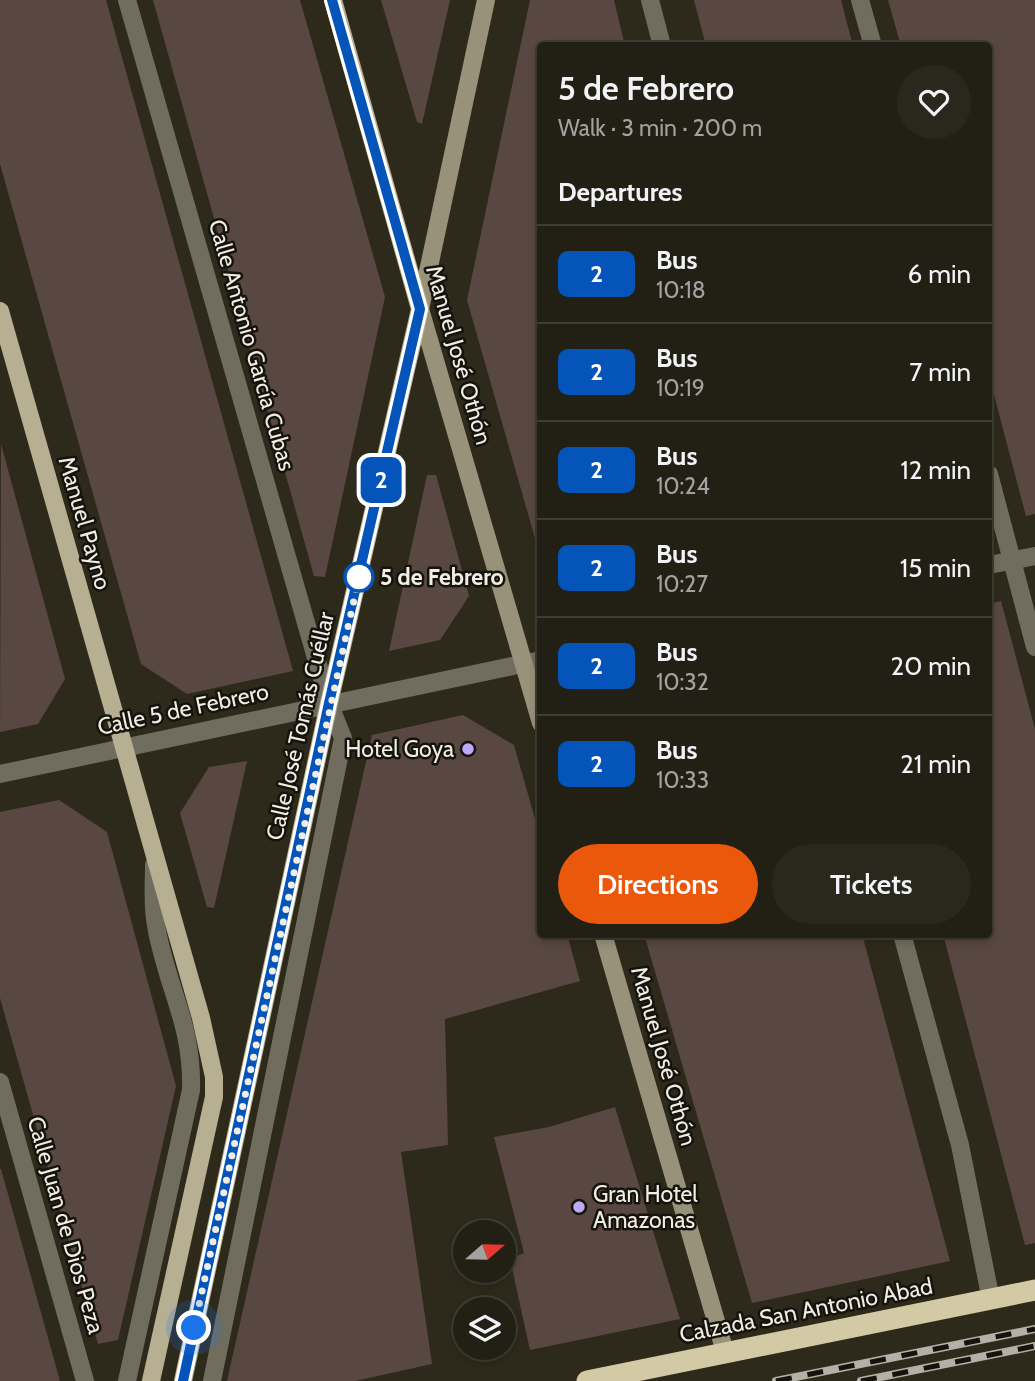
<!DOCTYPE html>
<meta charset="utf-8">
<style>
:root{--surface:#222014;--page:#2a281d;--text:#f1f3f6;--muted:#a2a3a0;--line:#3f3e34;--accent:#ea580c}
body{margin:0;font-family:Cabin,sans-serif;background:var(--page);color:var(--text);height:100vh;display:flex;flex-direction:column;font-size:26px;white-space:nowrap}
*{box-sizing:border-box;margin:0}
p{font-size:23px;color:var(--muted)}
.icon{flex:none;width:38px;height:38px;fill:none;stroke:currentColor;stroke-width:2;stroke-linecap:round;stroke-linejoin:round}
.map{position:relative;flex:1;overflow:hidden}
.sheet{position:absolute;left:537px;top:42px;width:455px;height:896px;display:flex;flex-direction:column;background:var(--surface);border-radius:7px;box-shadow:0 4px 10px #0003,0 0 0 2px var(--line)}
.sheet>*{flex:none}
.badge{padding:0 14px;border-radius:10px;font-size:24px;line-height:46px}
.needle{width:46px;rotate:70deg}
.tools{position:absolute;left:453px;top:1220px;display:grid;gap:14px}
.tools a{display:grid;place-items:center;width:63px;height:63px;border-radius:50%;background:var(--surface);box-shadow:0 4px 10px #0003,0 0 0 2px var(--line);font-size:35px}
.you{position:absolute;width:35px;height:35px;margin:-18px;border:5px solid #fff;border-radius:50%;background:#1a73e8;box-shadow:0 0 0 10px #1a73e833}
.map>.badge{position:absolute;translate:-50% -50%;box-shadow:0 0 0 4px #fff}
h2{padding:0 21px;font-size:26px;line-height:63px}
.round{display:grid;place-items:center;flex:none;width:74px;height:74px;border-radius:37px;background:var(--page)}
.headline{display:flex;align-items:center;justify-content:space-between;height:119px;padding:0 21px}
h1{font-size:33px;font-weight:600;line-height:52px}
.cta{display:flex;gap:14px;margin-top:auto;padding:14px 21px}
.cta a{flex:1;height:80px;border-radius:42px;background:var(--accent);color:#fff;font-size:28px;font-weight:600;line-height:80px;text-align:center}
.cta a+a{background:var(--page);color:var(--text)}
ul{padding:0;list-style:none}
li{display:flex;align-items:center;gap:21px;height:98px;padding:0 21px;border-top:2px solid var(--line)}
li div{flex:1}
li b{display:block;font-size:26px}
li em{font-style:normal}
li .badge{min-width:77px;font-weight:700;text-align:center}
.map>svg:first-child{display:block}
</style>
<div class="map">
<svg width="1035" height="1381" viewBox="0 0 1035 1381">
<rect width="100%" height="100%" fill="#2e2a1b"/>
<!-- building -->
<g fill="#594841">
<polygon points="0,0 106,0 293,671 187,694 141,664 0,164"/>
<polygon points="153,0 300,0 385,297 325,577 314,576"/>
<polygon points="381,0 450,0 422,124 417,122"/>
<polygon points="530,0 614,0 625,46 541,46 540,556 467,300"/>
<polygon points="694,0 841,0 853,46 706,46"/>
<polygon points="888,0 1035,0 1035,514 1026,516 989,376 989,46 901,46"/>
<polygon points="1,444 65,679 38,724 0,732"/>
<polygon points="427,475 436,475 469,596 440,640 389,651"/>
<polygon points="1001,601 1035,729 1035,1243 1025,1245 943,934 989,934 989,604"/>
<polygon points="463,715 514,745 541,840 541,934 567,934 580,981 445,1019 448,1145 401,1152 432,1364 355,1381 227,1381 372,735"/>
<polygon points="247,761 214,908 207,907 180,813 209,767"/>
<polygon points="59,800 107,832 176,1086 118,1340 98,1344 0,998 0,812"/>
<polygon points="644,934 862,934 950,1261 752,1303"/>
<polygon points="615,1107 680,1319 530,1350 510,1259 524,1253 494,1137 549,1127"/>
<polygon points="0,1169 1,1169 60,1381 0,1381"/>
</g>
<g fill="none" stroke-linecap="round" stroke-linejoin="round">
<!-- street -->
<g stroke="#716d5e" stroke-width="18">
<polyline points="127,0 329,703 343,738 212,1381"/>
<polyline points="650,0 662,46"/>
<polyline points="860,0 873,46"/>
<polyline points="989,474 1035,647"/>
<polyline points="989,565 1035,556"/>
<polyline points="0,774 541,660"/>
<polyline points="902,934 960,1145 991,1300"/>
<polyline points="0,1082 85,1381"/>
<path d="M 127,1381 L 191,1090 C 193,1023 166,986 156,925 C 152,906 154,884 154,865"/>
</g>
<!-- secondary -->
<g stroke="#98927b" stroke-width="18">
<polyline points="486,0 420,309 541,723"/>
<polyline points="603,934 725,1352"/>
</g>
<!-- primary -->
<g stroke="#b7af91" stroke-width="18">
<polyline points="0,311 201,1018 214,1077 214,1097 151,1381"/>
<polyline points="183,1381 329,703 420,309 333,0"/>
</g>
<!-- highway -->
<polyline stroke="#d3c9a4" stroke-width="21" points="587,1381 1035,1290"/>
<defs>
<g id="rail">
<polyline points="776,1381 1035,1329"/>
<polyline points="861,1381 1035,1346"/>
</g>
</defs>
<!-- rail casing -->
<use href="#rail" stroke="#b3b0a5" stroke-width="8"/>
<!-- rail -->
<use href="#rail" stroke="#15130c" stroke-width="5" stroke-dasharray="16" stroke-linecap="butt"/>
</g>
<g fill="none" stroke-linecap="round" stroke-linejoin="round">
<defs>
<polyline id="line" points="183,1381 329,703 420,309 332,0"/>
</defs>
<!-- line casing -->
<use href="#line" stroke="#fff" stroke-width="16"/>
<!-- line -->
<use href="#line" stroke="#0554ba" stroke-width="10"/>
<!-- walk -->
<polyline stroke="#f0eee4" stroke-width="7" stroke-dasharray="0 12.6" points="194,1328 359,577"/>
</g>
<!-- markers -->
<circle fill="#fff" stroke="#0554ba" stroke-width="3.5" cx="359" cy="577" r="14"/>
<g fill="#bda9f5" stroke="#15130c" stroke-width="2.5">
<circle cx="468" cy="749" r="7"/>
<circle cx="579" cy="1207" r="7"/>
</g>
<g text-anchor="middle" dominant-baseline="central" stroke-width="5" stroke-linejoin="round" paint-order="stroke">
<!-- street labels -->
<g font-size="23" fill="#f0eee4" stroke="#15130c">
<text transform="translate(252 345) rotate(74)">Calle Antonio García Cubas</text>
<text transform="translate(459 355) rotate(74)">Manuel José Othón</text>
<text transform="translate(85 523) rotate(74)">Manuel Payno</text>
<text transform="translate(183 709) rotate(-12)">Calle 5 de Febrero</text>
<text transform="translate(300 726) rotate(-77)">Calle José Tomás Cuéllar</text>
<text transform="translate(664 1056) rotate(74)">Manuel José Othón</text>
<text transform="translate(66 1225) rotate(74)">Calle Juan de Dios Peza</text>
<text transform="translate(806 1310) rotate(-11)">Calzada San Antonio Abad</text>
</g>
<!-- stop labels -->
<g font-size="23" font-weight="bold" fill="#f0eee4" stroke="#15130c" text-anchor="start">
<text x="380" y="577">5 de Febrero</text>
</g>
<!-- poi labels -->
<g font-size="23" fill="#f0eee4" stroke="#15130c" text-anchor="end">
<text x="454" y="749">Hotel Goya</text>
<text x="593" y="1194" text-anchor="start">Gran Hotel<tspan x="593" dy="26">Amazonas</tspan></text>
</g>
</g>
</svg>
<div class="tools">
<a><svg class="needle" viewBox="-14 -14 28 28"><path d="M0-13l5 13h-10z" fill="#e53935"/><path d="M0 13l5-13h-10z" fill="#a2a3a0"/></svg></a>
<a><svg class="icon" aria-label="layers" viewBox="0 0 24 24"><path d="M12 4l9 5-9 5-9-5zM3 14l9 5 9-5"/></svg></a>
</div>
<div class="you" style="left:194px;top:1328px"></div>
<b class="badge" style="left:381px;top:480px;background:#0554ba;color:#fff">2</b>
<section class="sheet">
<div class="headline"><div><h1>5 de Febrero</h1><p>Walk · 3 min · 200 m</p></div><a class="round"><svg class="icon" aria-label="heart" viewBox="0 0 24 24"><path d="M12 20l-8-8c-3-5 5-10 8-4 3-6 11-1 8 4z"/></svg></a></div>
<h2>Departures</h2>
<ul>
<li><span class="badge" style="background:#0554ba;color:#fff">2</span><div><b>Bus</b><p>10:18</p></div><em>6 min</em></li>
<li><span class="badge" style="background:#0554ba;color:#fff">2</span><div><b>Bus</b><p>10:19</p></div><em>7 min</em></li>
<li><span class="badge" style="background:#0554ba;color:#fff">2</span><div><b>Bus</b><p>10:24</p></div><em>12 min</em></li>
<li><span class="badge" style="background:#0554ba;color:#fff">2</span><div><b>Bus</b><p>10:27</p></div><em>15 min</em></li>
<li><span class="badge" style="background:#0554ba;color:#fff">2</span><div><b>Bus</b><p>10:32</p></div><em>20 min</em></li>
<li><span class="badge" style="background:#0554ba;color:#fff">2</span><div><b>Bus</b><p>10:33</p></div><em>21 min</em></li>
</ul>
<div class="cta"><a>Directions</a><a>Tickets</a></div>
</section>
</div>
